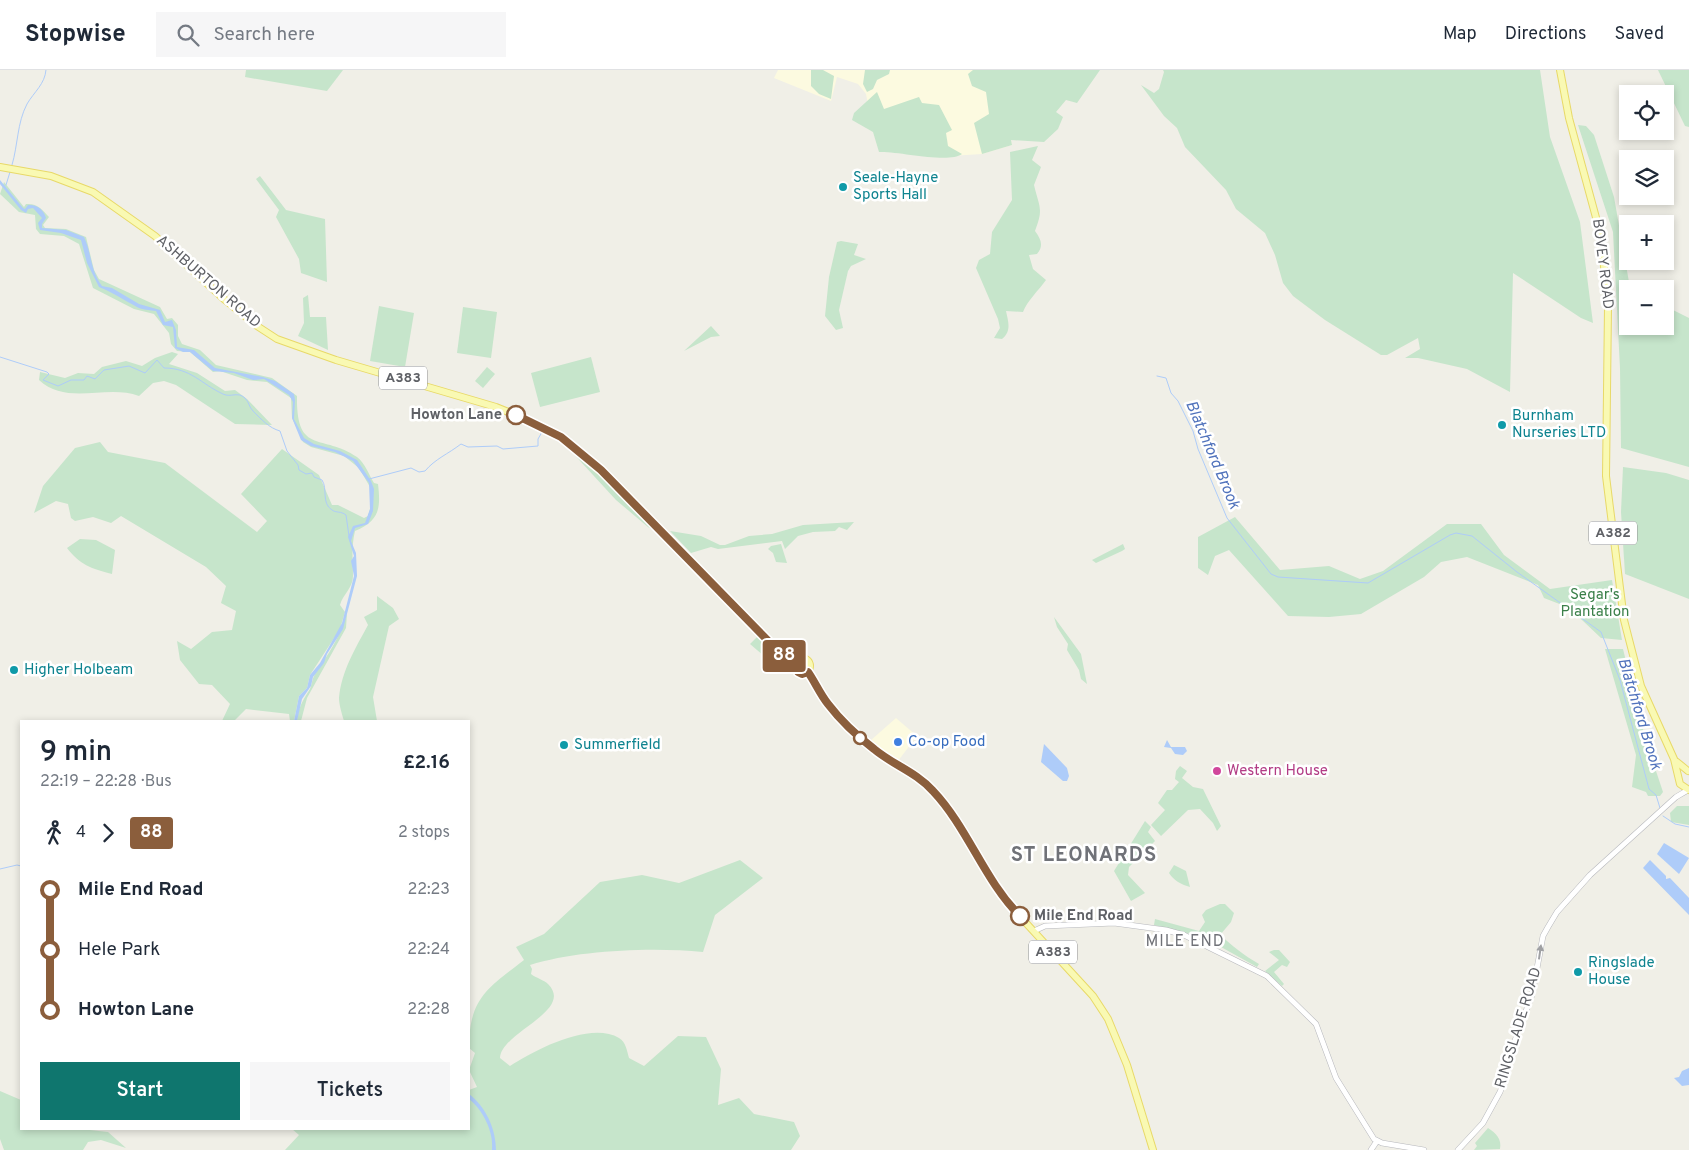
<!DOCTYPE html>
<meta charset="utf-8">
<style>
:root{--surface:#fff;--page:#f6f6f7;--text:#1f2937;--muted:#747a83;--line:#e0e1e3;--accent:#0f766e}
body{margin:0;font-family:Overpass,sans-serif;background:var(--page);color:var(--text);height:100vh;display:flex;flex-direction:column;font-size:19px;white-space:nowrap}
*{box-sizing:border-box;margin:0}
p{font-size:16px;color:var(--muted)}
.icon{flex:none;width:28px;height:28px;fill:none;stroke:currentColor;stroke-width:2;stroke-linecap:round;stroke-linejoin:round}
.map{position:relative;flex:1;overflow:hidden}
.drawer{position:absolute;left:20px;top:650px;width:450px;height:410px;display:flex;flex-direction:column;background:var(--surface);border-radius:0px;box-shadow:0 2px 8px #0003}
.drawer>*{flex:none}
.badge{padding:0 10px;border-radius:4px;font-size:18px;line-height:32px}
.fabs{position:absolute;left:1619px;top:15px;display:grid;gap:10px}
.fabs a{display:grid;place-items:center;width:55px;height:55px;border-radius:0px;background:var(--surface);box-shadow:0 2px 8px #0003;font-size:25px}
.map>.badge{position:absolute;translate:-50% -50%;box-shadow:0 0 0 2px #fff}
.legs{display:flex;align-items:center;gap:8px;height:55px;padding:0 20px;font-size:16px}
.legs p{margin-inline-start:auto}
.overview{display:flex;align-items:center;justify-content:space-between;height:85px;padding:0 20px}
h1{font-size:28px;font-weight:600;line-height:38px}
.button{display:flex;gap:10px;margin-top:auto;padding:10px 20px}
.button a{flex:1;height:58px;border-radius:0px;background:var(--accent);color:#fff;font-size:20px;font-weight:600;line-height:58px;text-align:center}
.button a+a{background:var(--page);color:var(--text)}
ul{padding:0 20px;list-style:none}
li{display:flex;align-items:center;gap:18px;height:60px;font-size:19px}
li i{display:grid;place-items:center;width:8px;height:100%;margin:0 6px;background:currentColor}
li i::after{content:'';width:12px;height:12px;margin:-6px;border:4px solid;border-radius:50%;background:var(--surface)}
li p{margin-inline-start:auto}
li:first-child i{background:linear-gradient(#0000 50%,currentColor 0)}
li:last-child i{background:linear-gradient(currentColor 50%,#0000 0)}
header{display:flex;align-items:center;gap:30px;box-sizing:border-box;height:70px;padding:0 25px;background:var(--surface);border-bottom:1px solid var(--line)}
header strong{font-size:24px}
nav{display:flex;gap:28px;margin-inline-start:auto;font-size:18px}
.search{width:350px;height:45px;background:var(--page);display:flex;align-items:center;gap:12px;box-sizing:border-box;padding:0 18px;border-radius:0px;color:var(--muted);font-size:19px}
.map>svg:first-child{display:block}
</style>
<header>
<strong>Stopwise</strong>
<div class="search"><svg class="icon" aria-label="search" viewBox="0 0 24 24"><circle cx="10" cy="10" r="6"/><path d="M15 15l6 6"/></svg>Search here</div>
<nav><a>Map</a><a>Directions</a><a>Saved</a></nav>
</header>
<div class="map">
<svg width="1689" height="1080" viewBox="0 0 1689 1080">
<rect width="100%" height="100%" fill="#f0efe7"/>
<!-- commercial -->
<g fill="#fcfae0">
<polygon points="778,0 995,0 1012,75 982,84 935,87 872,56 866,24 858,14 837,7 831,31 774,8"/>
<polygon points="896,648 917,666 898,691 881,682 871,670"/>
</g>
<!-- green -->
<g fill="#c6e5cb">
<polygon points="246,0 343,0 327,21 245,7"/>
<polygon points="811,0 823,0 834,6 831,29 819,24 811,16"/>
<polygon points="865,0 890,0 889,4 877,10 873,19 867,22 863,14"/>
<polygon points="973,0 1100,0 1077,33 1066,30 1056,42 1063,47 1058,59 1044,72 1011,70 1012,75 982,84 974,53 989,44 986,22 972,16 968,4"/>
<polygon points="1163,0 1540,0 1550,67 1580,152 1593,253 1581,248 1513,203 1510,322 1467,299 1418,288 1405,288 1420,279 1418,268 1387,285 1381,285 1325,250 1293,226 1283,213 1275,185 1265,163 1236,139 1226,120 1185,77 1177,58 1164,46 1141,15 1154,23 1159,19 1164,2"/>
<polygon points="1658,0 1689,0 1689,57 1685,56"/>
<path d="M 877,22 L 884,39 L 919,27 L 922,33 L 939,35 L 952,60 L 946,63 L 948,76 L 962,84 C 948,94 899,81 879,82 L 873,62 L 852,50 L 854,43 Z"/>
<polygon points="1578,55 1586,56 1594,65 1614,127 1629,212 1639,219 1628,219 1628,256 1665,256 1665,236 1689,248 1689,397 1621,378 1620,298 1613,162"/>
<path d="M 1038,76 L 1032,90 L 1041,97 L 1034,115 C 1039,137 1044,138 1035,161 C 1041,169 1044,176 1037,184 L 1029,185 L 1033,199 L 1046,210 C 1039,220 1027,231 1023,242 L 1006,241 C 1008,251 1012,261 1002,269 L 994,268 L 1000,258 L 998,249 L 976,198 L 979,190 L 990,184 L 992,162 L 1012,130 L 1010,82 Z"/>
<polygon points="260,106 286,140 325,149 327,212 301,203 299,189 276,147 279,140 256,109"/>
<path d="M 4,112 L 24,137 L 26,134 C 37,133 42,139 49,147 L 43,155 L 45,158 L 66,159 L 86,167 L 94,200 L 99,209 L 160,237 L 167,249 L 172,248 L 178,255 L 178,266 L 182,274 L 200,280 L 216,295 L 272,308 L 297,326 C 296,386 322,363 357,387 C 365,393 369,405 374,413 L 378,414 C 381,439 379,451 355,461 C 351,478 353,489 353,506 C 353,518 343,524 340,535 L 345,542 L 340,559 L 310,605 L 307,618 L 299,626 L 294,651 L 290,651 L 289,644 L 246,639 L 234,651 L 222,651 L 230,634 L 212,615 L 199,614 L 180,590 L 177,571 L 191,579 L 212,562 L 232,560 L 236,541 L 221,533 L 226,516 L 206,497 L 121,446 L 111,453 L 93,447 L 75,451 L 71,448 L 68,434 L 56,431 L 34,443 L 43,416 L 75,378 L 100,372 L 108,382 L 165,393 L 257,462 L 267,451 L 241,424 L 282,379 L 319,405 L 332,435 L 338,435 L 364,448 L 368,446 L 370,439 L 370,417 L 359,398 L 344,386 L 311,377 L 303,372 L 292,348 L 291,328 L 267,312 L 247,310 L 220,301 L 213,302 L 190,282 L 177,281 L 171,274 L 169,263 L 154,244 L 134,239 L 93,218 L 79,174 L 64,166 L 40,164 L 36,159 L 35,145 L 19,142 L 0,124 Z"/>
<polygon points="841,171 858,174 854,185 866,189 851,196 848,201 839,240 843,258 836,260 825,246 829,207 837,172"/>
<polygon points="308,225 310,247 326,247 328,280 298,266 304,253 303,228"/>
<polygon points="379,236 414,243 405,297 370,291"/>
<polygon points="463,237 497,242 491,288 457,283"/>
<polygon points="711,256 720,266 711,267 684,281"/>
<path d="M 172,282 L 178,284 L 169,294 L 197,303 L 225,321 L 235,320 L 247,329 L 272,355 L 235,354 L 176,315 L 164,311 L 153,313 L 139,326 C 107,314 66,336 39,310 L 40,302 L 65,308 L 78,303 L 94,304 L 102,297 L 126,291 L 142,296 L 155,288 Z"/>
<polygon points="591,287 600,322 540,337 531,303"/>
<polygon points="487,297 495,304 483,318 475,311"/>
<polygon points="571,381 616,419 659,463 648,457 616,430"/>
<polygon points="1623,397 1666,403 1689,410 1689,529 1625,504 1621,442"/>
<polygon points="1235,447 1280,500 1329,496 1360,509 1383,501 1447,454 1481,454 1504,485 1550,519 1612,510 1622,570 1601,568 1582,550 1562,535 1544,528 1538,515 1467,487 1441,492 1424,507 1361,544 1329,547 1288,546 1229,480 1215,486 1208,505 1198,498 1198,467"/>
<polygon points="854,452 847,460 839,457 835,461 813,462 798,466 785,479 782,471 718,479 711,477 691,483 670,461 701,466 720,475 725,475 749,466 772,464 803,455"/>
<path d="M 80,469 L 96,470 L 115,480 L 112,504 C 91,498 81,496 67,478 Z"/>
<polygon points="781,474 787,493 776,492 773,483 768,479 771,476"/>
<polygon points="1123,474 1125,479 1122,481 1096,493 1092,490"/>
<path d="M 377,526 L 393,538 L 399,549 L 389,556 L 373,627 L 377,651 L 344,651 C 342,644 339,635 339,628 C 341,602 356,577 368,555 L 364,547 L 377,540 Z"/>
<path d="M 347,543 L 346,558 L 307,628 L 301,651 L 297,651 C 298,638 303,630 310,619 C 312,614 312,609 315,604 C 328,585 341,565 347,543 Z"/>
<polygon points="1054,547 1081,584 1087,614 1081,609 1079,600 1067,580 1068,574 1057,557"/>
<polygon points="757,567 788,597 790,603 777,603 779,599 750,574"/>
<polygon points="1605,579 1623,579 1646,671 1663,722 1660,726 1648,726 1646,722 1632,717 1636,685"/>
<polygon points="1180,696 1187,701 1182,708 1193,717 1203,719 1221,756 1217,761 1213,753 1200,739 1188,740 1161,766 1151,755 1165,740 1158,733 1167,720 1172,720 1179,712 1175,709 1176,701"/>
<polygon points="1677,736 1689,736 1689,755 1671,752 1670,743"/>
<polygon points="1145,751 1151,757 1148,762 1155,771 1129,797 1128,805 1145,823 1131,831 1114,801"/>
<path d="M 740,790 L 763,808 L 715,845 L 703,882 C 652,877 578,880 530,895 L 532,899 L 531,904 C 536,908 544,910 548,914 C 575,941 501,962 500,988 L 510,996 C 535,980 590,951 619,968 C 626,972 627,981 629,988 L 644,996 L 678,966 L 706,967 L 721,999 L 718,1035 L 739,1028 L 754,1044 L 794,1052 L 800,1066 L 791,1080 L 285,1080 L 299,1065 L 292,1059 L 469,1059 L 469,1020 L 477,1017 L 469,1000 L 475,983 L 469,978 C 469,928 488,918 524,890 L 516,877 L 544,864 L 600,812 L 642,805 L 679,813 Z"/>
<path d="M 1174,795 L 1186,801 L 1190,817 C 1182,815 1173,810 1169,803 Z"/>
<path d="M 1220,834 L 1225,834 L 1234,843 L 1231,852 L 1220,865 C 1233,876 1243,885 1259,894 L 1257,897 L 1203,867 L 1154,855 L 1155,849 L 1199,861 L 1205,852 L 1202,845 L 1206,840 Z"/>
<polygon points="1274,880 1279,880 1290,892 1287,897 1282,895 1274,902 1284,914 1282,916 1265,901 1279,890 1269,882"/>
<polygon points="0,1021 21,1030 21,1059 81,1059 108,1062 126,1078 101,1070 88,1072 83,1080 4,1080 0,1069"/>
<path d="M 1488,1058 C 1496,1063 1502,1069 1500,1079 L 1474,1080 L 1477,1076 L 1475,1073 Z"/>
</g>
<!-- water -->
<g fill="#aeccf9">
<path d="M 0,110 L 23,138 L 25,139 L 28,135 C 37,134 44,140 46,148 L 42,154 L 42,158 L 66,160 L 84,167 C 92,184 90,200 102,216 L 112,218 L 139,234 L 160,240 L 165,252 L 172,250 L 176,260 L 177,277 L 194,280 L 215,298 L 263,307 L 275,311 L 294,324 L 295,330 L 294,349 L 304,368 L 314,374 L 340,381 L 357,390 L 371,411 L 374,419 L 373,441 L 368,454 L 355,458 L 351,471 L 356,483 L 357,506 L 343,559 L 327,584 L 324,593 L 313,607 L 311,616 L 302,629 L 297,651 L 294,651 L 299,626 L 307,618 L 310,605 L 320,593 L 342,553 L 354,506 L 351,491 L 354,486 L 348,467 L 353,456 L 365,453 L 370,439 L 369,413 L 353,391 L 335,382 L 311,376 L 301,370 L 292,348 L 293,332 L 289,325 L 264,309 L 253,310 L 234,303 L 213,301 L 190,282 L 183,282 L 175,278 L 173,257 L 163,255 L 156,241 C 150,240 142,240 137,237 C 124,230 112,222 99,217 L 87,193 L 81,170 L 61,163 L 40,160 L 38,153 L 42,148 L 33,138 L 28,139 L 26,143 L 21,140 L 0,114 Z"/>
<polygon points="1167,670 1171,677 1185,677 1187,681 1183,685 1175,684 1171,678 1164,677"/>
<polygon points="1044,674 1067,698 1069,706 1067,711 1063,711 1041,692"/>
<polygon points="1664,773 1689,788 1679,804 1657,784"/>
<polygon points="1650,790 1666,806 1666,809 1670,808 1689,828 1689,845 1643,798"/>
<polygon points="1689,998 1689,1015 1682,1016 1674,1008 1679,1007 1682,1001"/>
<path d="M 469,1024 C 486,1037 496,1059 496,1080 L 492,1080 C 494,1062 483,1040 469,1029 Z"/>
</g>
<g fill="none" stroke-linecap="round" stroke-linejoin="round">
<!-- stream -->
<g stroke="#aeccf9" stroke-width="1">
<path d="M 12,95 C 18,75 17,53 27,34 C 34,22 45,14 46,0"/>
<polyline points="6,115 10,102"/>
<path d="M 0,287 L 47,302 L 49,304 L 43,310 L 58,316 L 71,310 L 84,310 L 87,306 L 95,309 L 104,300 L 123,297 L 129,296 L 145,303 L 157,290 L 164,298 C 191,298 201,314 223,324 C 231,328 237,321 245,328 C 249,332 249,337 253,341 C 261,349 269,358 280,361 L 287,381 L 298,395 L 299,400 L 306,404 L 312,403 L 314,407 L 322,410 C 328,419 321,433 332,440 C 336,443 341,441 346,445 L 349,466"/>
<polyline points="1157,306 1166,308 1171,323 1178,331 1193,361 1198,379 1227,448 1271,504 1278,507 1368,513 1450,465 1456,463 1472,466 1517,502 1601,562 1620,610 1649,719 1656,725 1660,738"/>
<path d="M 369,409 L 411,398 L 419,402 L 425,401 C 435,389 448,384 461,374 L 468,377 L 497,376 L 503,379 L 538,376 L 538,369 L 542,362"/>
<polyline points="1663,746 1675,754 1689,757"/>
<polyline points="0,799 17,795 21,796"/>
</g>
<defs>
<g id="tertiary">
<polyline points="1034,861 1045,856 1114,853 1166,860 1184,865 1267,906 1316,954 1336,1008 1374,1069 1382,1073 1424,1080"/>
<polyline points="1371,1080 1377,1071"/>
<polyline points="1458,1080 1483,1053 1500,1022 1507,1004 1511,981 1532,925 1543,866 1548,857 1557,842 1590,805 1676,727 1688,720"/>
</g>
<g id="primary">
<polyline points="1560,0 1569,48 1601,166 1608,237 1606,406 1624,550 1641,616 1674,689 1680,714 1689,720"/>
<polyline points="0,97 51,106 93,122 155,166 225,230 257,256 277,269 336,290 496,337 528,350 561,367 623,421 780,583 795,593"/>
<circle cx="802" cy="596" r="8"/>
<polyline points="808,602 828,634 858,667 885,688 916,705 934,721 952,745 1003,828 1093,926 1108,949 1127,995 1153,1080"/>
<polyline points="1677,692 1688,701"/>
</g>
</defs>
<!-- tertiary casing -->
<use href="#tertiary" stroke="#b7b8bd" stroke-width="6"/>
<!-- primary casing -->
<use href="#primary" stroke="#e8d968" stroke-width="8"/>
<!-- tertiary -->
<use href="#tertiary" stroke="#fff" stroke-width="5"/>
<!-- primary -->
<use href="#primary" stroke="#f9f9b3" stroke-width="6"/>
</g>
<!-- one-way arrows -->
<defs><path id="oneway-solid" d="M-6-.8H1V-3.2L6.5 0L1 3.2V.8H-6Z" transform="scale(1.25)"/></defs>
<use fill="#9fa0a3" href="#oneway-solid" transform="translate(1540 882) rotate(-82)"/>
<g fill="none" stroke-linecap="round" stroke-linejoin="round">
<defs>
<path id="line-1" d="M 516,345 L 561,367 L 601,400 L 780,583 L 795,593 L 798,602 L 802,604 L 808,602 C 815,612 820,624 828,634 C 841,651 857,666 874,679 C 893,695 916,702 933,721 C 968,758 984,810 1020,846"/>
</defs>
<!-- line-1 casing -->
<use href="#line-1" stroke="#fff" stroke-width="11"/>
<!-- line-1 -->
<use href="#line-1" stroke="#8b5e3c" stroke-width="8"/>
</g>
<!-- markers -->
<g fill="#0f9aa8" stroke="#fff" stroke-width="2">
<circle cx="843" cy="117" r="5"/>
<circle cx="1502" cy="355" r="5"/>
<circle cx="14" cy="600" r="5"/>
<circle cx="564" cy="675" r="5"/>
<circle cx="1578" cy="902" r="5"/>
</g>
<g fill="#fff" stroke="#8b5e3c" stroke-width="2.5">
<circle cx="516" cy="345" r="9"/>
<circle cx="860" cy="668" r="6"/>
<circle cx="1020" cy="846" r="9"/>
</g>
<circle fill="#3f7fe0" stroke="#fff" stroke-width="2" cx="898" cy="672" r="5"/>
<circle fill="#d1479c" stroke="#fff" stroke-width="2" cx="1217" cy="701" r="5"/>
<g text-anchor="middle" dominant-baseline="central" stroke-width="5" stroke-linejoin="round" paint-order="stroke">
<!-- shield labels -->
<g fill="#fff" stroke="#8f9094" stroke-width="1">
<rect x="379" y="296.5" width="48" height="23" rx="4"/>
<rect x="1589" y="451.5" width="48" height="23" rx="4"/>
<rect x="1029" y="870.5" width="48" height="23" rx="4"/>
</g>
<g font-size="14" font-weight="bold" fill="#5f6166">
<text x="403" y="308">A383</text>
<text x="1613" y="463">A382</text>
<text x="1053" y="882">A383</text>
</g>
<!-- culture labels -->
<g font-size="15" fill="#0d838f" stroke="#fff" text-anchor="start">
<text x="853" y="108">Seale-Hayne<tspan x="853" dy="17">Sports Hall</tspan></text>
<text x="1512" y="346">Burnham<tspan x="1512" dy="17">Nurseries LTD</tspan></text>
<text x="24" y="600">Higher Holbeam</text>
<text x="574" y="675">Summerfield</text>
<text x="1588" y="893">Ringslade<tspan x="1588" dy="17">House</tspan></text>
</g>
<!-- street labels -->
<g font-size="15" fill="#5f6166" stroke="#fff">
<text transform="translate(1602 194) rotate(83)">BOVEY ROAD</text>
<text transform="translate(208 212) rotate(41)">ASHBURTON ROAD</text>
<text transform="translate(1519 958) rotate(-73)">RINGSLADE ROAD</text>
</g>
<!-- stop labels -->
<g font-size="15" font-weight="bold" fill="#5f6166" stroke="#fff" text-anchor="end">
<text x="502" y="345">Howton Lane</text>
<text x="1034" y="846" text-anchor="start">Mile End Road</text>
</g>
<!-- park labels -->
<g font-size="15" fill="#3b804a" stroke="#fff">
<text x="1595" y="525">Segar's<tspan x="1595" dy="17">Plantation</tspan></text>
</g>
<!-- shop labels -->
<g font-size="15" fill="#366cbe" stroke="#fff" text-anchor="start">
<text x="908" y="672">Co-op Food</text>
</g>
<!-- hotel labels -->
<g font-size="15" fill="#b23c85" stroke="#fff" text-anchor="start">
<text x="1227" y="701">Western House</text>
</g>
<!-- water labels -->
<g font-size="16" font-style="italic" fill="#5173bc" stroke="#fff">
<text transform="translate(1212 385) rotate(67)">Blatchford Brook</text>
<text transform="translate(1639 644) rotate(73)">Blatchford Brook</text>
</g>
<!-- neighbourhood labels -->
<g font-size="16" letter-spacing="1" fill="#707278" stroke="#fff">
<text x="1185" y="872">MILE END</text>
</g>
<!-- district labels -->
<g font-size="20" font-weight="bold" letter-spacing="1" fill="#707278" stroke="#fff">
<text x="1084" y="786">ST LEONARDS</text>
</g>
</g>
</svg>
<div class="fabs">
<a><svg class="icon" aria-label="locate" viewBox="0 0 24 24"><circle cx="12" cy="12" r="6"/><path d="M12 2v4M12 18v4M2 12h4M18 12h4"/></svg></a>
<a><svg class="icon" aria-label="layers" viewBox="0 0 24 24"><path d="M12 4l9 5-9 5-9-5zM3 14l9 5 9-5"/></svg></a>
<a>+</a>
<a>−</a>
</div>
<b class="badge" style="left:784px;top:586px;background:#8b5e3c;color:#fff">88</b>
<section class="drawer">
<div class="overview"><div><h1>9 min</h1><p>22:19 – 22:28 · Bus</p></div><b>£2.16</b></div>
<div class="legs"><svg class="icon" aria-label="walk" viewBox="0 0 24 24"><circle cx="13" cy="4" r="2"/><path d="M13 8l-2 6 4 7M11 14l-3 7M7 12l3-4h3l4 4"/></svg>4<svg class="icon" aria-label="forward" viewBox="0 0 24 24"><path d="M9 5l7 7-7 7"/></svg><b class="badge" style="background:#8b5e3c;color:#fff">88</b><p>2 stops</p></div>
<ul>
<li><i style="color:#8b5e3c"></i><b>Mile End Road</b><p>22:23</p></li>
<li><i style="color:#8b5e3c"></i><span>Hele Park</span><p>22:24</p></li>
<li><i style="color:#8b5e3c"></i><b>Howton Lane</b><p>22:28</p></li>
</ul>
<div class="button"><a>Start</a><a>Tickets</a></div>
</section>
</div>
